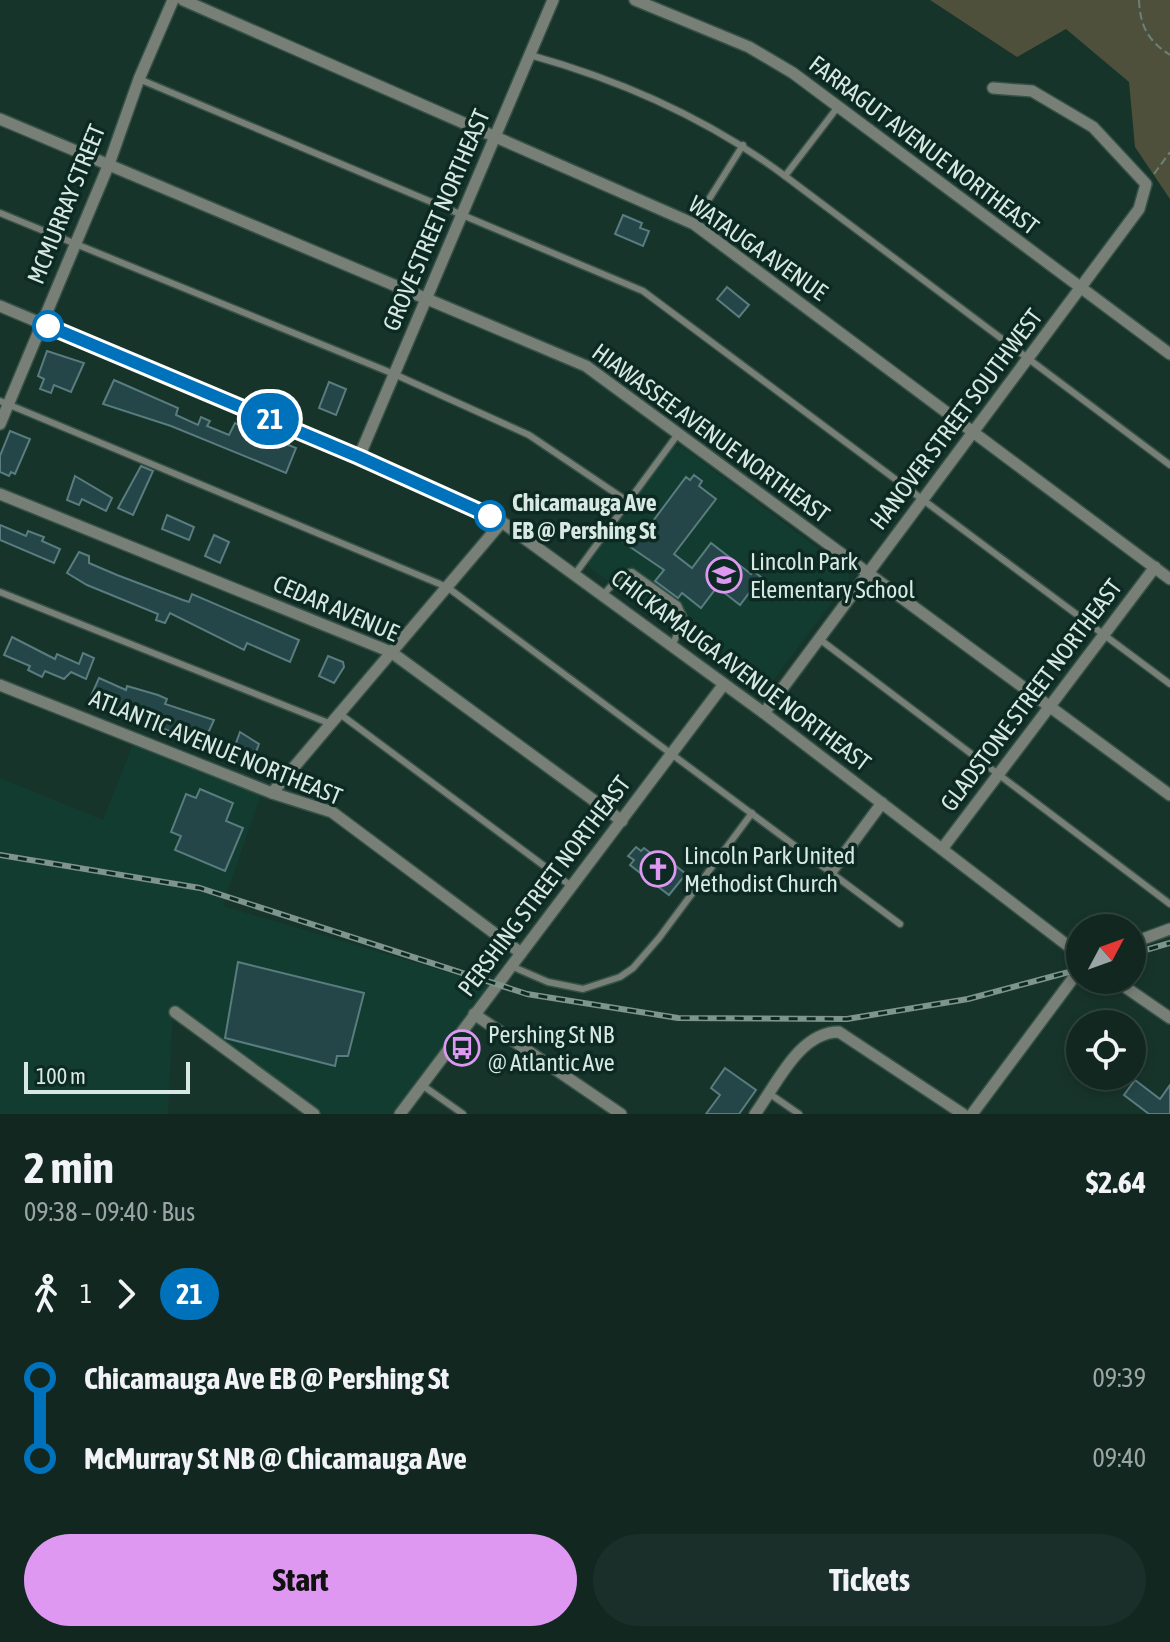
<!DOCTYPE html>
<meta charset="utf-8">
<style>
:root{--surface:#112720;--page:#1a2f29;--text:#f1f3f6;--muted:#9ca5a5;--line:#30443e;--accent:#de98f2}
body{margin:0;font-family:"Asap Condensed",sans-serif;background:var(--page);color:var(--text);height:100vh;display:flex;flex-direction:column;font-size:30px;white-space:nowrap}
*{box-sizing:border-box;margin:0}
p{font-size:26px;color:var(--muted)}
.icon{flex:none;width:44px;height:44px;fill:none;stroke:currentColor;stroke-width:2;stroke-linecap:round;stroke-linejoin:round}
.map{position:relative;height:1114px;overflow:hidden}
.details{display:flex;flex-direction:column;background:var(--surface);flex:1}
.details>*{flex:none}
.badge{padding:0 16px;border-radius:26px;font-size:28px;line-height:52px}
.needle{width:52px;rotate:49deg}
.fabs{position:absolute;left:1066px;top:914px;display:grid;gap:16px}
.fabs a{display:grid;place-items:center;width:80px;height:80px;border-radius:50%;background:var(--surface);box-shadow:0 4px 12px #0003,0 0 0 2px var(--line);font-size:40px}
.scale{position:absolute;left:24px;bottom:20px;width:166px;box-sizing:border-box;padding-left:8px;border:4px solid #d8e8e2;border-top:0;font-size:22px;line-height:28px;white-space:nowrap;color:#d8e8e2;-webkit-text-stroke:6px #0c2a22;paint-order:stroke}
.map>.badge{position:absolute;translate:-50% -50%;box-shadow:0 0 0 4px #fff}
.legs{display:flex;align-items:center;gap:12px;height:88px;padding:0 24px;font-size:26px}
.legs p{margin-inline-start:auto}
.summary{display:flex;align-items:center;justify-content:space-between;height:136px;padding:0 24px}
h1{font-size:44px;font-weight:700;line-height:60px}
.primary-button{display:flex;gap:16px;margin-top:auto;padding:16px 24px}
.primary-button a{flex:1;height:92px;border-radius:48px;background:var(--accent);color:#111;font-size:32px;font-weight:700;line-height:92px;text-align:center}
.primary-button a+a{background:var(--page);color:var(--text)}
ul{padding:0 24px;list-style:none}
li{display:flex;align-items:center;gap:28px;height:80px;font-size:30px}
li i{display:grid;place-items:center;width:12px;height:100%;margin:0 10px;background:currentColor}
li i::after{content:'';width:20px;height:20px;margin:-10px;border:6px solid;border-radius:50%;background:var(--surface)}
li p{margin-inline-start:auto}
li:first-child i{background:linear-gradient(#0000 50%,currentColor 0)}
li:last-child i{background:linear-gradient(currentColor 50%,#0000 0)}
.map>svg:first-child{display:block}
</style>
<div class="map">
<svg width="1170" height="1114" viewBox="0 0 1170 1114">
<rect width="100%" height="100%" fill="#17342b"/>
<!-- built -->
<g fill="#133c30">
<polygon points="681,446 847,570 849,580 762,695 587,565 674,447"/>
<polygon points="134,742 261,793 223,906 491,985 392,1114 320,1114 173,1005 168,1114 0,1114 0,778 103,820"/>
</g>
<!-- green -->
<polygon fill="#4e503b" points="930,0 1170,0 1170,199 1135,147 1129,82 1066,29 1017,57"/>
<!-- building -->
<g fill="#244648" stroke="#597c7e" stroke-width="2">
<polygon points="623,215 642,223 640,228 649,231 643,246 615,234"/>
<polygon points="727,287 749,305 739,317 717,299"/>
<polygon points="47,351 84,363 71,392 54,385 51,393 40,389 44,379 38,376"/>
<polygon points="114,380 178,408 176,415 198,425 201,417 210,421 207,426 229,435 235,423 296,448 286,473 171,426 103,404"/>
<polygon points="329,382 346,389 336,415 319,408"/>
<polygon points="10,431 30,439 15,474 11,472 9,476 0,472 0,456"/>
<polygon points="141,466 153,471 133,515 118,508"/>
<polygon points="694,475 702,481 699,486 716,499 674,554 692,568 711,543 751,574 753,571 761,577 740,605 717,587 701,608 682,593 678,598 655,581 664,570 617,538 626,526 631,530 635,525 644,533 686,477 690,480"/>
<polygon points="75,476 112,498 106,511 82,499 79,505 67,500"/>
<polygon points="167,515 194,527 189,540 162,529"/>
<polygon points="0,525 26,536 28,531 44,537 42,541 60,549 54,563 0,540"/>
<polygon points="214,535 229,542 220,563 205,556"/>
<polygon points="79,552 89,556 89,563 117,575 183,600 189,602 192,594 299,640 290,662 247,643 244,650 170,613 165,623 156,620 158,614 87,585 67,573"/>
<polygon points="12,637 55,659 57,654 79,664 83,653 94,658 86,679 71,672 64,679 45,671 42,677 28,670 30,666 4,655"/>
<polygon points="328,656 343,662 344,667 334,683 319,676"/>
<polygon points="99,678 126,690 127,686 158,695 167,699 165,704 214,720 203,744 118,711 119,708 91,696"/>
<polygon points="240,732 259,744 251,765 231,757"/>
<polygon points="200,789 233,803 226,821 243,828 225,871 175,850 181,836 171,832 186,794 196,798"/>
<polygon points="636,847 641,851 644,848 665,864 668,860 686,874 669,895 630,865 634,860 628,856"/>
<polygon points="238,962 364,993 348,1056 337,1056 335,1066 225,1038"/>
<polygon points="725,1068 756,1090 739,1114 706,1114 720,1095 711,1088"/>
<polygon points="1135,1080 1160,1099 1170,1085 1170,1114 1149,1114 1124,1095"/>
</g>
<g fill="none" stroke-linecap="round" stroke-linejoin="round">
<defs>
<g id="lane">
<path d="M 530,55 C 620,80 710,120 785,176"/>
<polyline points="139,79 643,291 1170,684"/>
<polyline points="837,108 785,176 1170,465"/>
<polyline points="0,213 394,374 529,435 627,501"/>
<polyline points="694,223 743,145"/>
<polyline points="0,401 447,587 900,924"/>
<polyline points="575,574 678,434"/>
<polyline points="0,592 331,724"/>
<polyline points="603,595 622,574 632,572 678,605 684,618 672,646"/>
<polyline points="818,638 1170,904"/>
<polyline points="340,714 571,886"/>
<polyline points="511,966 548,982 583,989 620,977 633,968 659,938 752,813"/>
<polyline points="422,1085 463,1114"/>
<polyline points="770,1094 799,1114"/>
</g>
<g id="street">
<polyline points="183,0 694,224 1170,579"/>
<polyline points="635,0 749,47 793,73 1170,354"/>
<polyline points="0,119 586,366 1170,795"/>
<polyline points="0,306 359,457 502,522 764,713 1080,955"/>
<polyline points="0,424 109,164 139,79 173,0"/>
<polyline points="359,457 553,0"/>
<polyline points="0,494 391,652 622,821"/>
<polyline points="0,685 272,793 332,812 521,953"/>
<polyline points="764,713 1139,209 1146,184 1093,127 1032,91 993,88"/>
<polyline points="272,793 502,522"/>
<polyline points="942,849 1155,567"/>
<polyline points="831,872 882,803"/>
<polyline points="1132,943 1170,929"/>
<polyline points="1115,980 1170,1018"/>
<polyline points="175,1012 314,1114"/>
<polyline points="474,1014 621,1114"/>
<polyline points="400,1114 724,684"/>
<path d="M 755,1114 C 777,1084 799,1032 839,1032 L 963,1114"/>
<polyline points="972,1114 1080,969"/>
</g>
</defs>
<!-- lane casing -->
<use href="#lane" stroke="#365148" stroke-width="9"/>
<!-- street casing -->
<use href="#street" stroke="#365148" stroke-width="14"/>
<!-- path -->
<g stroke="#6a817a" stroke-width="2" stroke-dasharray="8 4" stroke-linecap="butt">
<path d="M 1139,0 C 1140,26 1148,41 1170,55"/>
<polyline points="1154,174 1170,152"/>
</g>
<!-- lane -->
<use href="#lane" stroke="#777f76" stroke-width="6"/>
<!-- street -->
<use href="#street" stroke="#777f76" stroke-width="11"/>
<defs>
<g id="rail">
<polyline points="0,855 200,888 527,994 678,1018 847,1019 968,999 1080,969"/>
<polyline points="1132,954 1170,943"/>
</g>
</defs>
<!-- rail casing -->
<use href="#rail" stroke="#7e948c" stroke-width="6"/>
<!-- rail -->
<use href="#rail" stroke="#0c2a22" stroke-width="3" stroke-dasharray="9" stroke-linecap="butt"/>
</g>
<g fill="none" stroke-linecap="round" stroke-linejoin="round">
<defs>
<polyline id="line-1" points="48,326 359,457 490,516"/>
</defs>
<!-- line-1 casing -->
<use href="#line-1" stroke="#fff" stroke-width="18"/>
<!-- line-1 -->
<use href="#line-1" stroke="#0072bc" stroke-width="12"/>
</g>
<!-- icons -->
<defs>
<symbol id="school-ring" viewBox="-11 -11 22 22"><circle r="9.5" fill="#0c2a22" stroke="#de98f2" stroke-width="1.5"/><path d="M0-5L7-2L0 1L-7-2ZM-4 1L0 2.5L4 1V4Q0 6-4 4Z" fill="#de98f2"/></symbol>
<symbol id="church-ring" viewBox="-11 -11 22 22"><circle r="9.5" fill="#0c2a22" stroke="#de98f2" stroke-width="1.5"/><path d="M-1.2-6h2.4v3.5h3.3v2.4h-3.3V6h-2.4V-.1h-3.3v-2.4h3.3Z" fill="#de98f2"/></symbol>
<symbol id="bus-ring" viewBox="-11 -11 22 22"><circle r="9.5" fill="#0c2a22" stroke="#de98f2" stroke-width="1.5"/><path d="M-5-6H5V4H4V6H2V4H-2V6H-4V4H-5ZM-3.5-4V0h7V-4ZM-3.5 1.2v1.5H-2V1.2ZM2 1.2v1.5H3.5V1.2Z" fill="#de98f2"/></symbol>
</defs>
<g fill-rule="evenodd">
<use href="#school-ring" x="704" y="555" width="40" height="40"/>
<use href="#church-ring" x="638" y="849" width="40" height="40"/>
<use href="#bus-ring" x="442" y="1028" width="40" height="40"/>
</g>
<!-- markers -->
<g fill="#fff" stroke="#0072bc" stroke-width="4">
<circle cx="48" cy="326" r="14"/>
<circle cx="490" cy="516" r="14"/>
</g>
<g text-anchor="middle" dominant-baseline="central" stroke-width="7" stroke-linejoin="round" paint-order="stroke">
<!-- street labels -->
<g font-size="24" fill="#d8e8e2" stroke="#0c2a22">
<text transform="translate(924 145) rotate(37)">FARRAGUT AVENUE NORTHEAST</text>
<text transform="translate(66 204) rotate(-68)">MCMURRAY STREET</text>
<text transform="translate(436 220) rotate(-67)">GROVE STREET NORTHEAST</text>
<text transform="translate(758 248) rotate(35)">WATAUGA AVENUE</text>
<text transform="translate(956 419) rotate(-53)">HANOVER STREET SOUTHWEST</text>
<text transform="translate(711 433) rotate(36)">HIAWASSEE AVENUE NORTHEAST</text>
<text transform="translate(336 608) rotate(23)">CEDAR AVENUE</text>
<text transform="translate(741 670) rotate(37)">CHICKAMAUGA AVENUE NORTHEAST</text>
<text transform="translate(1031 695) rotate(-53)">GLADSTONE STREET NORTHEAST</text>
<text transform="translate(216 747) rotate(22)">ATLANTIC AVENUE NORTHEAST</text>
<text transform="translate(544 886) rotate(-53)">PERSHING STREET NORTHEAST</text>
</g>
<!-- stop labels -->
<g font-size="24" font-weight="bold" fill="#d8e8e2" stroke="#0c2a22" text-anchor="start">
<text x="512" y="502">Chicamauga Ave<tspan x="512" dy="28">EB @ Pershing St</tspan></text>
</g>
<!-- poi labels -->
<g font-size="24" fill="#d8e8e2" stroke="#0c2a22" text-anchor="start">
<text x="750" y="561">Lincoln Park<tspan x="750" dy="28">Elementary School</tspan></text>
<text x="684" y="855">Lincoln Park United<tspan x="684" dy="28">Methodist Church</tspan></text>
<text x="488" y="1034">Pershing St NB<tspan x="488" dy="28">@ Atlantic Ave</tspan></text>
</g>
</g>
</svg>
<div class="fabs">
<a><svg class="needle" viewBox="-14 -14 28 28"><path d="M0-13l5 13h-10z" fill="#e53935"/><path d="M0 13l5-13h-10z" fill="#9ca5a5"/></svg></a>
<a><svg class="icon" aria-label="locate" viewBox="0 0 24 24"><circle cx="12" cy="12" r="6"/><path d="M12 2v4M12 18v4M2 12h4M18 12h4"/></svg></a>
</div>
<div class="scale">100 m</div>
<b class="badge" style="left:270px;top:419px;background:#0072bc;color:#fff">21</b>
</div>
<section class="details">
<div class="summary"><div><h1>2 min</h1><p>09:38 – 09:40 · Bus</p></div><b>$2.64</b></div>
<div class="legs"><svg class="icon" aria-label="walk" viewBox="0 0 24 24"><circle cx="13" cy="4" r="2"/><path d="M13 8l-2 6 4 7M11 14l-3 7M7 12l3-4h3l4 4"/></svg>1<svg class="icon" aria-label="forward" viewBox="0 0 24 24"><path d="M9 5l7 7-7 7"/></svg><b class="badge" style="background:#0072bc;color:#fff">21</b></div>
<ul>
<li><i style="color:#0072bc"></i><b>Chicamauga Ave EB @ Pershing St</b><p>09:39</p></li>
<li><i style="color:#0072bc"></i><b>McMurray St NB @ Chicamauga Ave</b><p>09:40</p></li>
</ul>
<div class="primary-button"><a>Start</a><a>Tickets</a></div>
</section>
